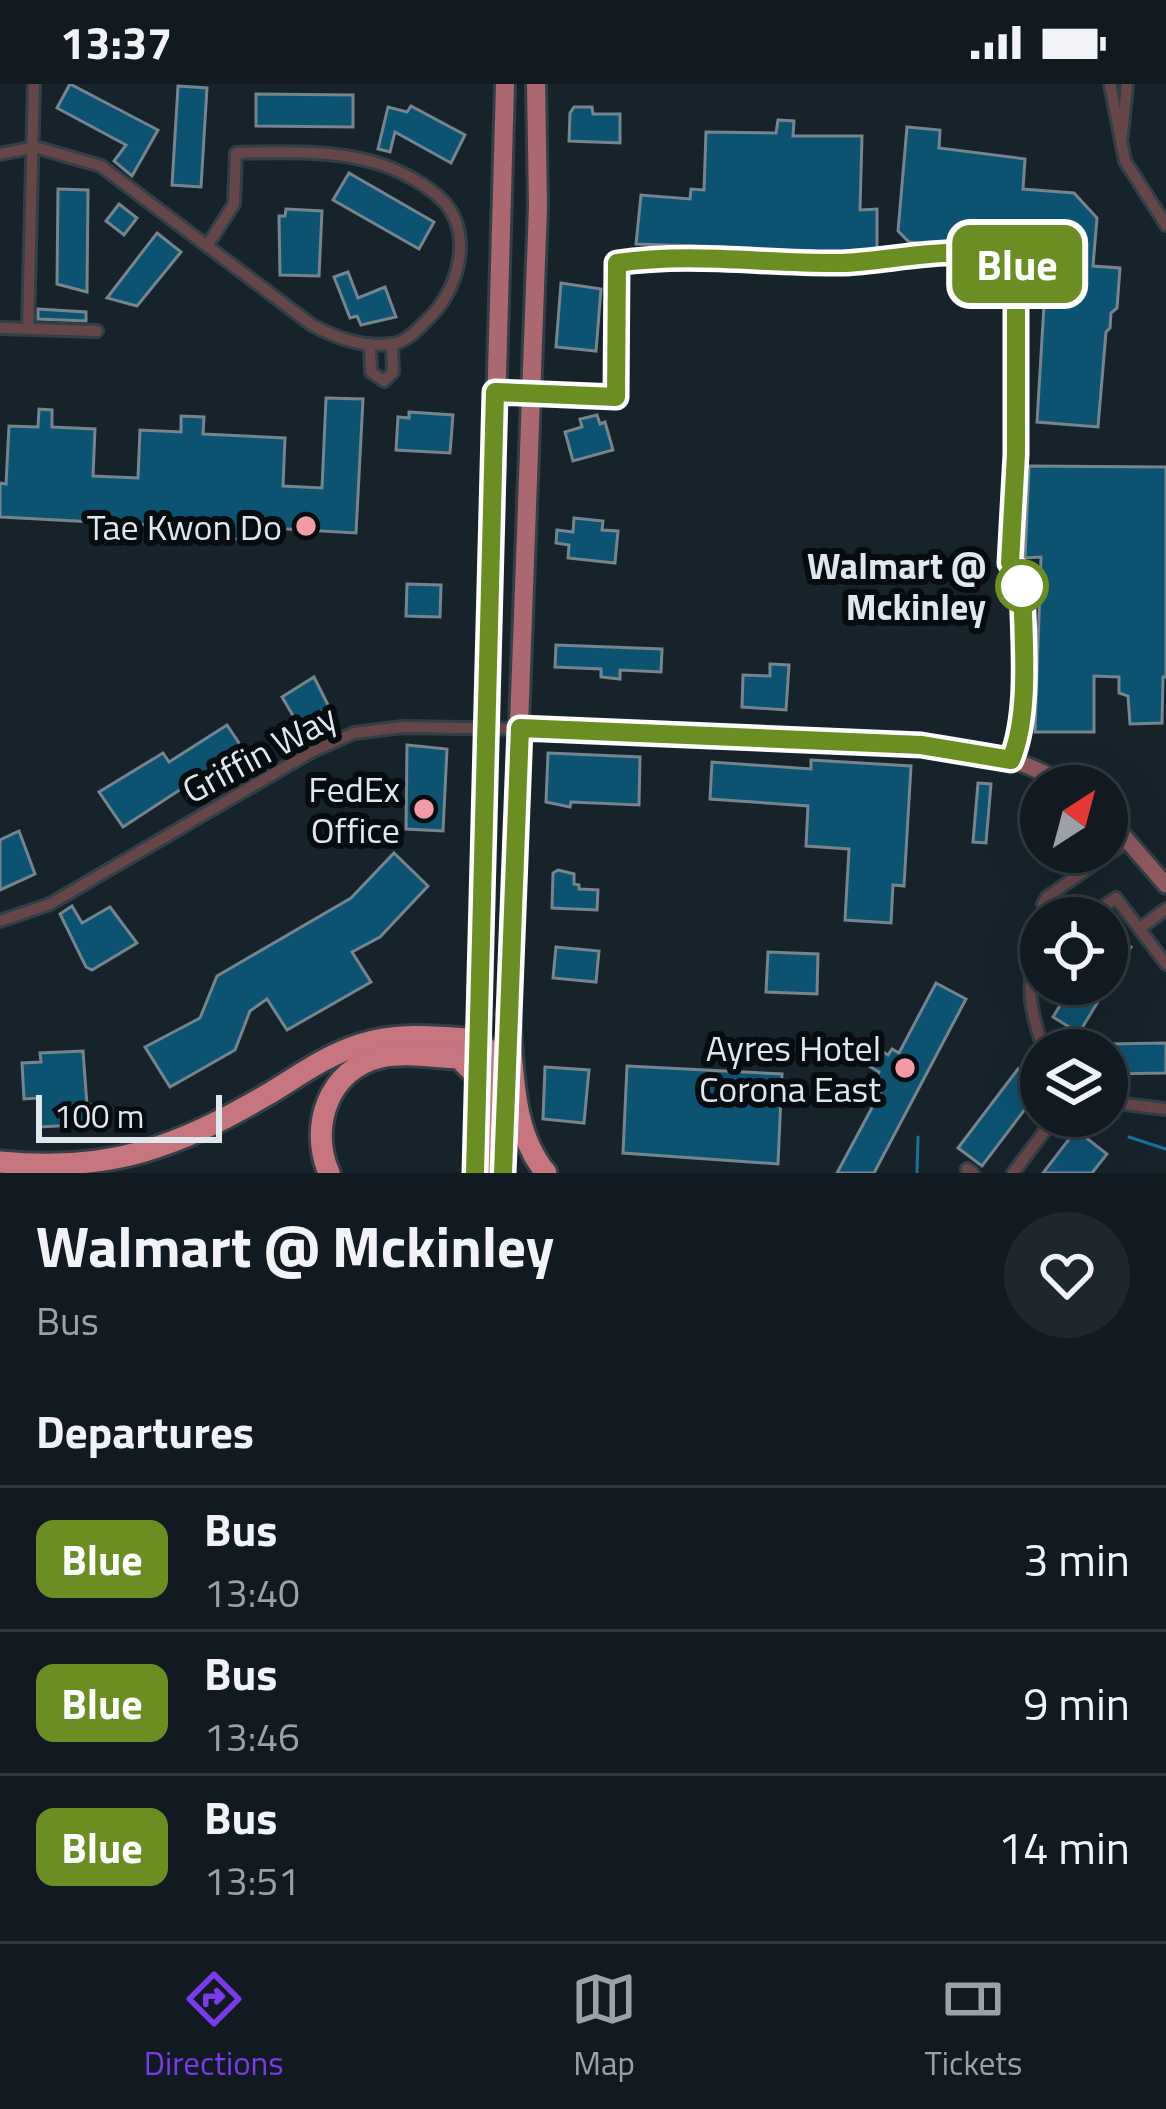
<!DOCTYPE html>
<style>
:root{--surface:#101a20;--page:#1e272d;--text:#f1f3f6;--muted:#9ca1a5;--line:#30383e;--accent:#7c3aed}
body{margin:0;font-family:"Titillium Web",sans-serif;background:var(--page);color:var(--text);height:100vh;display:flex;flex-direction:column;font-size:45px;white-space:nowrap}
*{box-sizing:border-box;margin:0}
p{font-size:39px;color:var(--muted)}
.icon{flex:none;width:66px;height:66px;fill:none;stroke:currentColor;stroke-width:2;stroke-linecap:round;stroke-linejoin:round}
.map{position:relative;height:1089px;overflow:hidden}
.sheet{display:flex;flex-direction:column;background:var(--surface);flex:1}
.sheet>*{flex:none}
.badge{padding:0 24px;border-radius:18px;font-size:42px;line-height:78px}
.needle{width:78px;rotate:36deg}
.fabs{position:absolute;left:1020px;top:681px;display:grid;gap:24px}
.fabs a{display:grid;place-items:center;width:108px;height:108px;border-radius:50%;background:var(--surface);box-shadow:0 12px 48px #0002,0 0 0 3px var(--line);font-size:60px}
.scale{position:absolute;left:36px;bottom:30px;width:186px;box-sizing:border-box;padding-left:12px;border:6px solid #e0e8ee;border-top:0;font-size:33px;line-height:42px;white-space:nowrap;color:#e0e8ee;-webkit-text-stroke:9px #060c0f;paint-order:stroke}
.map>.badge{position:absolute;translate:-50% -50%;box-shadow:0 0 0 6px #fff}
h2{padding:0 36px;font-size:45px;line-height:108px}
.round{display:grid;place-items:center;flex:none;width:126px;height:126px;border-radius:63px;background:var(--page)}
.head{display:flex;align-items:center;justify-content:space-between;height:204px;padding:0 36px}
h1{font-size:57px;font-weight:700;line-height:90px}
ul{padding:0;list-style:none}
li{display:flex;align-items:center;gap:36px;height:144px;padding:0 36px;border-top:3px solid var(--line)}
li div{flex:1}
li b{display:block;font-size:45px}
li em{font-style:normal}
li .badge{min-width:132px;font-weight:700;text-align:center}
.status{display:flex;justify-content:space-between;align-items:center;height:84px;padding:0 60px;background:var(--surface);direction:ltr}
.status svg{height:33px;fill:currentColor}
.menu{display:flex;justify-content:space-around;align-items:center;height:168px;border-top:3px solid var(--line);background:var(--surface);font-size:33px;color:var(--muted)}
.menu a{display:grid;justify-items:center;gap:6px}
.menu .selected{color:var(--accent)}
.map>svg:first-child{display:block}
</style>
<div class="status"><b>13:37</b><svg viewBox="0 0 49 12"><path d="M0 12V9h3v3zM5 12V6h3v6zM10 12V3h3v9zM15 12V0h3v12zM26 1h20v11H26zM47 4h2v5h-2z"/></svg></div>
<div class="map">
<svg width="1166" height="1089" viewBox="0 0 1166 1089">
<rect width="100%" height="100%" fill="#16232b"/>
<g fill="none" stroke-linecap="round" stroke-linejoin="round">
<!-- stream -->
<g stroke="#16739c" stroke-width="3">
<polyline points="1129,1053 1166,1065"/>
<polyline points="917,1089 918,1053"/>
</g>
</g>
<!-- building -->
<g fill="#0c5372" stroke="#75848d" stroke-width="3">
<polygon points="70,0 158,46 132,92 114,77 126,61 57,24"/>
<polygon points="178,2 207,4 201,103 172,101"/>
<polygon points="256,10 353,11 353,43 256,42"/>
<polygon points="411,22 465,51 451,79 395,48 390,68 378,65 388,23 407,28"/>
<polygon points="574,23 592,23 593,30 620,30 620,59 569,57 570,29"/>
<polygon points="778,36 794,37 793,52 862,52 860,126 877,125 877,166 852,167 852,175 729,169 728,163 636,160 641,111 690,115 691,105 704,106 706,48 776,49"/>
<polygon points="907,43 940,46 939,64 1025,75 1023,105 1074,109 1097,134 1093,182 1120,184 1117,224 1111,229 1110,244 1106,248 1098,343 1037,338 1046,188 1019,159 1011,167 909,158 898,147"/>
<polygon points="349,89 434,138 419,165 333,116"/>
<polygon points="58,105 88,106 87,208 57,200"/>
<polygon points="119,120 137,134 124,151 106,137"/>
<polygon points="286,125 322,127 319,192 280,191 279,132 285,132"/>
<polygon points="157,149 181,168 137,222 107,214"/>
<polygon points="348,188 358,214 385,203 396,233 361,241 357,232 350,234 334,193"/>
<polygon points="561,199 601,205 596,267 556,263"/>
<polygon points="38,225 86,228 86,237 38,235"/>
<polygon points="326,314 363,315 356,449 270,444 269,457 150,450 151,441 0,433 0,399 6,400 9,342 38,343 39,325 52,326 52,343 95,345 93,392 138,394 140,346 181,348 181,332 204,333 203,350 285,354 283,402 322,404"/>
<polygon points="409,328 453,331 450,369 396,366 398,333 409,334"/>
<polygon points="597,331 600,340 605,338 613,366 573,377 565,348 582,343 580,335"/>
<polygon points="1029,382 1166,383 1166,593 1163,593 1162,639 1130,640 1128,612 1119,609 1119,593 1094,592 1094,648 1035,648 1041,473 1025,474"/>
<polygon points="574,434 603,437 602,446 618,447 615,479 568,474 569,461 556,459 557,446 573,448"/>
<polygon points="407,500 441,501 440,533 406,532"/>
<polygon points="556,561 662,565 661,588 620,586 620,595 601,593 601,585 555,583"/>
<polygon points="770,580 789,581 786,626 742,623 743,591 770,592"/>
<polygon points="314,593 329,623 298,640 282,613"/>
<polygon points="227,641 241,662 239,671 230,673 123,743 99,708 163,669 169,678"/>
<polygon points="407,661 447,665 443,747 406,745"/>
<polygon points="548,669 640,673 639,721 571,718 570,723 546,718"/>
<polygon points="811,676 911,682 904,802 893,801 891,839 845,836 849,765 806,762 808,722 710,715 712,678 811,685"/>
<polygon points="978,699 991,700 986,759 973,758"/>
<polygon points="19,747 35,790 0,806 0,756"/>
<polygon points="394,769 428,802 380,853 352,868 371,898 287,946 267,915 250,927 235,966 170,1003 145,963 200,934 217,892 351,814"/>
<polygon points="558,786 574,790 574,800 579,801 579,805 598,806 597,826 552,824 553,789"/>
<polygon points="72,822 82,839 110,823 137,859 92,886 86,883 60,830"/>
<polygon points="1107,849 1131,863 1079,949 1053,933 1073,900 1107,900"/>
<polygon points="556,863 599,867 596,898 553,894"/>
<polygon points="768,868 818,870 817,910 766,908"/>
<polygon points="936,899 966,915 874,1089 837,1089 882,1005 873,1000 879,988 859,976 869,959 888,971 892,965 899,969"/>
<polygon points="1166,959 1166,989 1107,990 1107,960"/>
<polygon points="83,967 87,1021 91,1021 92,1040 40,1043 38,1014 24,1015 22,979 41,978 40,969"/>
<polygon points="627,982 782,990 778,1080 623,1069"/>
<polygon points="545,983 589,986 584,1039 543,1035"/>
<polygon points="1018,985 1041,1004 982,1082 958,1064"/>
<polygon points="1076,1046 1107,1070 1092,1089 1043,1089"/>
</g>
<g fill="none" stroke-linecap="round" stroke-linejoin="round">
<defs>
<g id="street">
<polyline points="1110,0 1125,77 1166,141"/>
<polyline points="1122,52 1127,0"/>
<path d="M 0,70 L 35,63 L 101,82 L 312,241 C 336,254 363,264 391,260 C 406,259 418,245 428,235 C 457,208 474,153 445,119 C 429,101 396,84 373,78 C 331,66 280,68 236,69 L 234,120 L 207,162"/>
<polyline points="0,244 97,247"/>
<polyline points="28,244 34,0"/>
<polyline points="370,260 371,288 384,297 393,288 392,260"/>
<polyline points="1050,834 1043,820 1047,813 1130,755"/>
<polyline points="1086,834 1116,814 1166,880"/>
<polyline points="0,837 50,820 311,668 354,649 403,643 521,645"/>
<polyline points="1139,845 1166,825"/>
<path d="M 1041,865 C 1022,898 1032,932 1044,966"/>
<polyline points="1107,1018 1166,1025"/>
<polyline points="967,1085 973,1089"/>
<polyline points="1013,1089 1056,1032"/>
</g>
<g id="secondary">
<path d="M 521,645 C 607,649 693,651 779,655 C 871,659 986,648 1066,702"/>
<polyline points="1107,733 1166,801"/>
</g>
<g id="primary">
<polyline points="508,940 538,122 536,0"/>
<polyline points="475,1089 505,0"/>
<polyline points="503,1089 506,992"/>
</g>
<g id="highway">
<path d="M 508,929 C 514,984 510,1045 546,1089"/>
<path d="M 0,1078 C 110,1089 178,1063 270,1009 C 298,992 327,971 359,961 C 397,948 440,953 478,956 L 489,967 L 493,983 L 489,1089"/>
<path d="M 329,1089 C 309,1043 328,985 381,973 C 405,968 433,973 459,974 L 478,993"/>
</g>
</defs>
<!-- street casing -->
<use href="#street" stroke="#323f46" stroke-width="16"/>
<!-- secondary casing -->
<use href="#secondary" stroke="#323f46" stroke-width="21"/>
<!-- primary casing -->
<use href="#primary" stroke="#323f46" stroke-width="24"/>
<!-- highway casing -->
<use href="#highway" stroke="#323f46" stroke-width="27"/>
<!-- street -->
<use href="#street" stroke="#674649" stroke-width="10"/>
<!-- secondary -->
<use href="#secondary" stroke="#8e595f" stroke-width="15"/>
<!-- primary -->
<use href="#primary" stroke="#ab6870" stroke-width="18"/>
<!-- highway -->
<use href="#highway" stroke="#c7757f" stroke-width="21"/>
</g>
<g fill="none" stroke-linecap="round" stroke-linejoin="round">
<defs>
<path id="line" d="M 475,1089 L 495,308 L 616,313 L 617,179 C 692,168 766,180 841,179 C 891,178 969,156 1016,179 L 1016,370 L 1010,479 L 1022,491 C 1022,546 1032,626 1011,676 L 921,661 L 520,644 L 503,1089"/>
</defs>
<!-- line casing -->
<use href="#line" stroke="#fff" stroke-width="27"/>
<!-- line -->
<use href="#line" stroke="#6b8e23" stroke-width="18"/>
</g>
<!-- markers -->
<g fill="#f49aa4" stroke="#060c0f" stroke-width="4.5">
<circle cx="306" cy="442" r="12"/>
<circle cx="424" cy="725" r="12"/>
<circle cx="905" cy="984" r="12"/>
</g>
<circle fill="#fff" stroke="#6b8e23" stroke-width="6" cx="1022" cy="502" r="24"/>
<g text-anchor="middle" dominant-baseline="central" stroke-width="12" stroke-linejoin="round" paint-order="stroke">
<!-- poi labels -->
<g font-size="36" fill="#e0e8ee" stroke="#060c0f" text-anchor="end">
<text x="282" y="442">Tae Kwon Do</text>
<text x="400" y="704">FedEx<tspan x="400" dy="41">Office</tspan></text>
<text x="881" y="963">Ayres Hotel<tspan x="881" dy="41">Corona East</tspan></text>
</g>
<!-- stop labels -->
<g font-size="36" font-weight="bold" fill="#e0e8ee" stroke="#060c0f" text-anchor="end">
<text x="986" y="481">Walmart @<tspan x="986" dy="41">Mckinley</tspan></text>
</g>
<!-- street labels -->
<g font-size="36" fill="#e0e8ee" stroke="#060c0f">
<text transform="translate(259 669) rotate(-28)">Griffin Way</text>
</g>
</g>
</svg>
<div class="fabs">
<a><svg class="needle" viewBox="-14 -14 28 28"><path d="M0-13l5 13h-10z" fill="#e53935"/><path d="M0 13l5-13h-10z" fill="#9ca1a5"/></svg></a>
<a><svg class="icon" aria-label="locate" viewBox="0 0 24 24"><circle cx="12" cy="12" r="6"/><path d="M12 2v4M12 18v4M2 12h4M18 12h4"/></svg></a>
<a><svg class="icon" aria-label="layers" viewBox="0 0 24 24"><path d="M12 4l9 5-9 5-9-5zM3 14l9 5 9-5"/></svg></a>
</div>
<div class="scale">100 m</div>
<b class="badge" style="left:1017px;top:180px;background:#6b8e23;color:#fff">Blue</b>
</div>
<section class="sheet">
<div class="head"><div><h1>Walmart @ Mckinley</h1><p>Bus</p></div><a class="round"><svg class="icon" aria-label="heart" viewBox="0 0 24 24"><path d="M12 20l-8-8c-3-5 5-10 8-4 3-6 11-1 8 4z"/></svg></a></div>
<h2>Departures</h2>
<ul>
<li><span class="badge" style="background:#6b8e23;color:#fff">Blue</span><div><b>Bus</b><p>13:40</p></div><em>3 min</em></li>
<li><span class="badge" style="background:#6b8e23;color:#fff">Blue</span><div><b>Bus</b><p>13:46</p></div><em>9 min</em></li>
<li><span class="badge" style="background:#6b8e23;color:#fff">Blue</span><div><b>Bus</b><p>13:51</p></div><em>14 min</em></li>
</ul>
</section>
<nav class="menu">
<a class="selected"><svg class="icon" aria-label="directions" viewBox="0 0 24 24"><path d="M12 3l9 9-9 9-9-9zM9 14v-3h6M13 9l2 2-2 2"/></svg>Directions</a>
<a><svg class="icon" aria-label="map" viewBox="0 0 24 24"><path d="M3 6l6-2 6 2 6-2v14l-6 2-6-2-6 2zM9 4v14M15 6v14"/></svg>Map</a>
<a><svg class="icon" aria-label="tickets" viewBox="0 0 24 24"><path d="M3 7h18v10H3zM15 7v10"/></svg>Tickets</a>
</nav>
